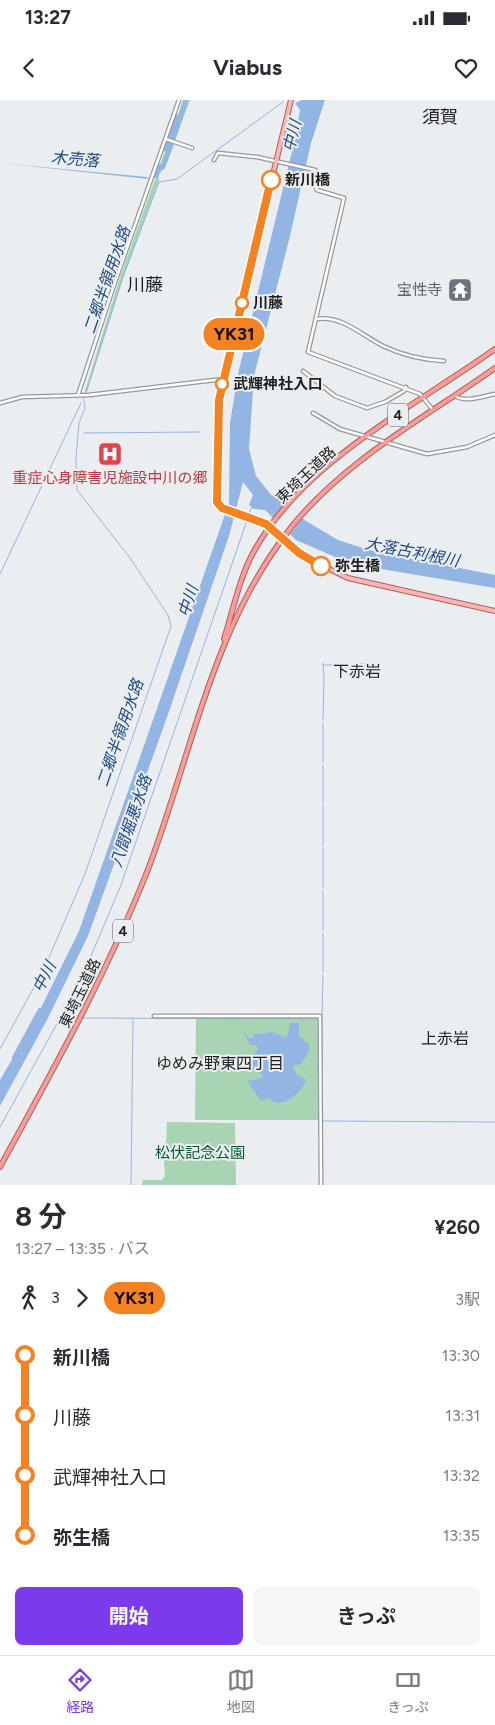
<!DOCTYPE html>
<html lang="ja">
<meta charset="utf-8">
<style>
:root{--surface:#fff;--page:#f7f7f7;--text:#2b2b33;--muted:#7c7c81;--line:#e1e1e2;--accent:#7c3aed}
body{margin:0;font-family:Figtree,"Noto Sans JP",sans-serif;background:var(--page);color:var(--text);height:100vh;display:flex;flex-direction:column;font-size:19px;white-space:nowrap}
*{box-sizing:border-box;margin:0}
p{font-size:16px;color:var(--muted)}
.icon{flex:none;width:28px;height:28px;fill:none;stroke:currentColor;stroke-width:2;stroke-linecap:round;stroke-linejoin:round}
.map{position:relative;height:1085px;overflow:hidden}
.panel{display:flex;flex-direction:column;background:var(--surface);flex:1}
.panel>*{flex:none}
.badge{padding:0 10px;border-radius:16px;font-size:18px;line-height:32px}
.map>.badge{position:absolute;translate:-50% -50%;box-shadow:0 0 0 2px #fff}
.legs{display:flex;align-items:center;gap:8px;height:55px;padding:0 15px;font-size:16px}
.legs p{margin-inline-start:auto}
.summary{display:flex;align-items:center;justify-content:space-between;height:85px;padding:0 15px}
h1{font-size:28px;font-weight:700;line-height:38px}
.cta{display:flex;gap:10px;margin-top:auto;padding:10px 15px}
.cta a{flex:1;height:58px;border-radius:8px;background:var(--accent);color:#fff;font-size:20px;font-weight:700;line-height:58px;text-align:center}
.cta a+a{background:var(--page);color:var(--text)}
ul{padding:0 15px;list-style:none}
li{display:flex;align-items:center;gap:18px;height:60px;font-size:19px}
li i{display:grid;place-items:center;width:8px;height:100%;margin:0 6px;background:currentColor}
li i::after{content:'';width:12px;height:12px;margin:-6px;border:4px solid;border-radius:50%;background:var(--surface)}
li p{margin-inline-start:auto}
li:first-child i{background:linear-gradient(#0000 50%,currentColor 0)}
li:last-child i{background:linear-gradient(currentColor 50%,#0000 0)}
.status{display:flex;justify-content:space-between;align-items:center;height:35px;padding:0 25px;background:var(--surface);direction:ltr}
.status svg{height:14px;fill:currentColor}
header{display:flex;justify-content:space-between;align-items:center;height:65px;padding:0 15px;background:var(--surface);font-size:22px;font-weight:700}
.tab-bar{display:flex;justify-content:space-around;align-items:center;height:70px;border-top:1px solid var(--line);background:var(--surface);font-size:14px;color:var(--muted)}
.tab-bar a{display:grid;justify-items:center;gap:2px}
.tab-bar .on{color:var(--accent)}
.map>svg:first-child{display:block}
</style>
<div class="status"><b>13:27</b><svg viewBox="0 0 49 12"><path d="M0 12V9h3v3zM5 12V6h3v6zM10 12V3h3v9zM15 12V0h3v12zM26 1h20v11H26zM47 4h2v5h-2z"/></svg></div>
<header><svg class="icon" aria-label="back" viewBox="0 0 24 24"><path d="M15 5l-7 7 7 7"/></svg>Viabus<svg class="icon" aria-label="heart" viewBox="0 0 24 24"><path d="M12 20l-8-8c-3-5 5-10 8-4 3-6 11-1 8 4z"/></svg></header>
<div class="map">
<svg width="495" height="1085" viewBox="0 0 495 1085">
<rect width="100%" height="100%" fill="#ebeef0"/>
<!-- green -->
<g fill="#a9d4b3">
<polygon points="183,0 190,0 165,68 159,74 159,82 123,178 86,294 84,294 120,177"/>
<polygon points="288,918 321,919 320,1020 195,1020 196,919"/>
<polygon points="167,1022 235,1023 236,1085 142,1085 143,1080 162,1080 165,1076 164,1062 166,1055 163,1051 166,1042"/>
</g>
<!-- water -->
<g fill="#93b5e4">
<polygon points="302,0 325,0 311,43 289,140 254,276 249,349 256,376 272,396 274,395 306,421 338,440 369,450 495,475 495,488 351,464 296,440 265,410 254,409 249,405 253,395 243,382 229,436 165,623 88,836 48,918 0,1006 0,980 32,926 79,831 229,403 230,323 238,274 294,43 300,10 295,3"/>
<polygon points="0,63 147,77 148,79"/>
<path d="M 290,923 L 299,923 L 299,936 L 309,944 L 309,951 L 301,964 L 293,966 L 296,974 L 306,980 C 303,991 287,1006 274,1002 C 272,1001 270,998 267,998 L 261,1001 L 247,981 L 262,978 L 263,975 L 246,965 L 238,964 L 247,963 L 258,949 L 256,945 L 250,945 L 243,931 L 249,938 L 253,938 L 254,934 C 260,933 265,934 272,932 L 287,938 Z"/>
</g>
<!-- pier -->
<polygon fill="#ebeef0" points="288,403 304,416 289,436 272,420"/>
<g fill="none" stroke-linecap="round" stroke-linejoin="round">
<!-- stream -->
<g stroke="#93b5e4" stroke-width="1">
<polyline points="86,293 123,177 159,82 177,79 283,2"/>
<polyline points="84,333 200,332"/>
<polyline points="0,474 81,303"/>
<polyline points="323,563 324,578"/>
<polyline points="358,564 376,564"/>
<polyline points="323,565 341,565"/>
<polyline points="323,620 324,579"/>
<polyline points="323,662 323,623"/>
<polyline points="323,704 323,665"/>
<polyline points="323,746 323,706"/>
<polyline points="323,788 323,748"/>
<polyline points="323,830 323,791"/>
<polyline points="323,872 323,833"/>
<polyline points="65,911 82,918 322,919"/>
<polyline points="322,915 323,875"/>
<polyline points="0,949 44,869 85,774 171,526 168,515 130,458 77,390 76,357 79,323 85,308 83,295"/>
<polyline points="322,1016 322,917"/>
<polyline points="323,1021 495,1022"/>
<polyline points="0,1027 80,882 121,785 252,406"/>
<polyline points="131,1085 133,919"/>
</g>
<!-- river -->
<g stroke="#93b5e4" stroke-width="4.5">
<polyline points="173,39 186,0"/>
<polyline points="165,49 176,16"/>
<polyline points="163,67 172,43"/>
<polyline points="156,76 160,66"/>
<polyline points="14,958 40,910"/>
</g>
<defs>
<g id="tertiary">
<polyline points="166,39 192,48"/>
<polyline points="214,60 218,53 257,57 315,70 318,73 315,85 317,90 344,98 308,252 420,294 433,310"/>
<path d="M 316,219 C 342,215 361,235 383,246 C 402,255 423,260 444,261"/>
<polyline points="303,271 335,296 367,308 385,302 404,291 406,287"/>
<polyline points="78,295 115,182 179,0"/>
<path d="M 455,296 C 466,303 483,296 495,294"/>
<polyline points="0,303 22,297 89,295 223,279"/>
<polyline points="313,313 340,329 427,354 467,347 495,335"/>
<polyline points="154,916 320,916 321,1085"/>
</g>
<polyline id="primary" points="291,0 220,293 217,320 218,406 266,424 306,458 348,478 495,511"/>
<g id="trunk">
<path d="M 224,539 C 233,511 239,479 253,453 C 302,362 414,307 495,249"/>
<path d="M 0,1067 C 53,970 106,875 147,772 C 192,655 212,525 293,425 C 347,359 426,317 495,268"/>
</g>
</defs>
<!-- tertiary casing -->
<use href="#tertiary" stroke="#96989a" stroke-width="5"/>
<!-- primary casing -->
<use href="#primary" stroke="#aa605d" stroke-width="6"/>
<!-- trunk casing -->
<use href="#trunk" stroke="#aa605d" stroke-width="6"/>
<!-- tertiary -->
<use href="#tertiary" stroke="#fff" stroke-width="2.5"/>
<!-- primary -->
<use href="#primary" stroke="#f9b5b2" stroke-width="4"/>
<!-- trunk -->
<use href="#trunk" stroke="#f79c98" stroke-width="4"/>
</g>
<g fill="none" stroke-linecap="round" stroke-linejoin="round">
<defs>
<polyline id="line-1" points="271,80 219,300 217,402 222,408 266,424 299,453 321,466"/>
</defs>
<!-- line-1 casing -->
<use href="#line-1" stroke="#fff" stroke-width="11"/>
<!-- line-1 -->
<use href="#line-1" stroke="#f58220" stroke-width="8"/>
</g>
<!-- icons -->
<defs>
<symbol id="temple-square" viewBox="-11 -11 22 22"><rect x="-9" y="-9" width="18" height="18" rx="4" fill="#6b7280" stroke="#ebeef0"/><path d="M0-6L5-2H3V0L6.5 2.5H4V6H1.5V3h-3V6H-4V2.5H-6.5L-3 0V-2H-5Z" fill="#fff"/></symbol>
<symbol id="hospital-square" viewBox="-11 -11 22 22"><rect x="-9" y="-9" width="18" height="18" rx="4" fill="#e0444e" stroke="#ebeef0"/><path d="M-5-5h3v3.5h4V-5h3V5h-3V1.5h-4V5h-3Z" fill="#fff"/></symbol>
</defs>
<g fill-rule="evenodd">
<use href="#temple-square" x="446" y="176" width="28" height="28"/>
<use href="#hospital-square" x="96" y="340" width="28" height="28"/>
</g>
<!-- markers -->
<g fill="#fff" stroke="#f58220" stroke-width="2.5">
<circle cx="271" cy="80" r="9"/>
<circle cx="242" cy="203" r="6"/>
<circle cx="222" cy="284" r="6"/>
<circle cx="321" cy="466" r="9"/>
</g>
<g text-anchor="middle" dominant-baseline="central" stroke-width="4" stroke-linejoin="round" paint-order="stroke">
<!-- shield labels -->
<g fill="#ebeef0" stroke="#5c5d5e" stroke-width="1">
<rect x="388" y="303.5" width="20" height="23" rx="4"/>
<rect x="113" y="819.5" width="20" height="23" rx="4"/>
</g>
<g font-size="14" font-weight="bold" fill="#1e1f20">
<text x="398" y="315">4</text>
<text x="123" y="831">4</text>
</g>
<!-- stop labels -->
<g font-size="15" font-weight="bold" fill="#1e1f20" stroke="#ebeef0" text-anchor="start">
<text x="285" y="80">新川橋</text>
<text x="253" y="203">川藤</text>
<text x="233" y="284">武輝神社入口</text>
<text x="335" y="466">弥生橋</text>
</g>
<!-- worship labels -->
<g font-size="15" fill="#5b616d" stroke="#ebeef0" text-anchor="end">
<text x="442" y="190">宝性寺</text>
</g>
<!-- street labels -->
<g font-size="15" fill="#1e1f20" stroke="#ebeef0">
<text transform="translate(306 375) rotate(-43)">東埼玉道路</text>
<text transform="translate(80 893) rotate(-64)">東埼玉道路</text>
</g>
<!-- health labels -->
<g font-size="15" fill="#be3a42" stroke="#ebeef0">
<text x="110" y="378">重症心身障害児施設中川の郷</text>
</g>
<!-- park labels -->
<g font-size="15" fill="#045c2c" stroke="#ebeef0">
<text x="200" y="1053">松伏記念公園</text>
</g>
<!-- water labels -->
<g font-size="16" font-style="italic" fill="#204c86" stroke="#ebeef0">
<text transform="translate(292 36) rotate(-76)">中川</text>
<text transform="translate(75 59) rotate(5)">木売落</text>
<text transform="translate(107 180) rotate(-71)">二郷半領用水路</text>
<text transform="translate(412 452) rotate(11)">大落古利根川</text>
<text transform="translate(188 501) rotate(-72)">中川</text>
<text transform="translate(120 633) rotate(-71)">二郷半領用水路</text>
<text transform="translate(131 721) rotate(-71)">八間堀悪水路</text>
<text transform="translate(44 877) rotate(-63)">中川</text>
</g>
<!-- neighbourhood labels -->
<g font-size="16" fill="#1e1f20" stroke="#ebeef0">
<text x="357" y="571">下赤岩</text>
<text x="445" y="938">上赤岩</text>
<text x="220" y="963">ゆめみ野東四丁目</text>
</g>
<!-- quarter labels -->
<g font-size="18" fill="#1e1f20" stroke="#ebeef0">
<text x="440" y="17">須賀</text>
<text x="145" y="185">川藤</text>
</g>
</g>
</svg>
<b class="badge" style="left:234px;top:234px;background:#f58220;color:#111">YK31</b>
</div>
<section class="panel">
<div class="summary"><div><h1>8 分</h1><p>13:27 – 13:35 · バス</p></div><b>¥260</b></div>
<div class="legs"><svg class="icon" aria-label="walk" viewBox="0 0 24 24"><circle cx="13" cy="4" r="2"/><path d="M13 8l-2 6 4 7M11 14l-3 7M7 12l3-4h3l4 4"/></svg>3<svg class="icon" aria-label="forward" viewBox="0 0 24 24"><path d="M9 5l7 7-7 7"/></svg><b class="badge" style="background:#f58220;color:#111">YK31</b><p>3駅</p></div>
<ul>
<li><i style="color:#f58220"></i><b>新川橋</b><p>13:30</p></li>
<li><i style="color:#f58220"></i><span>川藤</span><p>13:31</p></li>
<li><i style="color:#f58220"></i><span>武輝神社入口</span><p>13:32</p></li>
<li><i style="color:#f58220"></i><b>弥生橋</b><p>13:35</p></li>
</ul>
<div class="cta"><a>開始</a><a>きっぷ</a></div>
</section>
<nav class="tab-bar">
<a class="on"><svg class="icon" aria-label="directions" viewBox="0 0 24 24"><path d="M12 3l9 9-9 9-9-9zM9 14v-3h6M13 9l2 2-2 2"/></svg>経路</a>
<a><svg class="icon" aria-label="map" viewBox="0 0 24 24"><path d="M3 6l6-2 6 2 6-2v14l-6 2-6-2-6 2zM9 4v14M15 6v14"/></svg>地図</a>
<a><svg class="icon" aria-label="tickets" viewBox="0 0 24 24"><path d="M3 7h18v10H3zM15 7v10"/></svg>きっぷ</a>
</nav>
